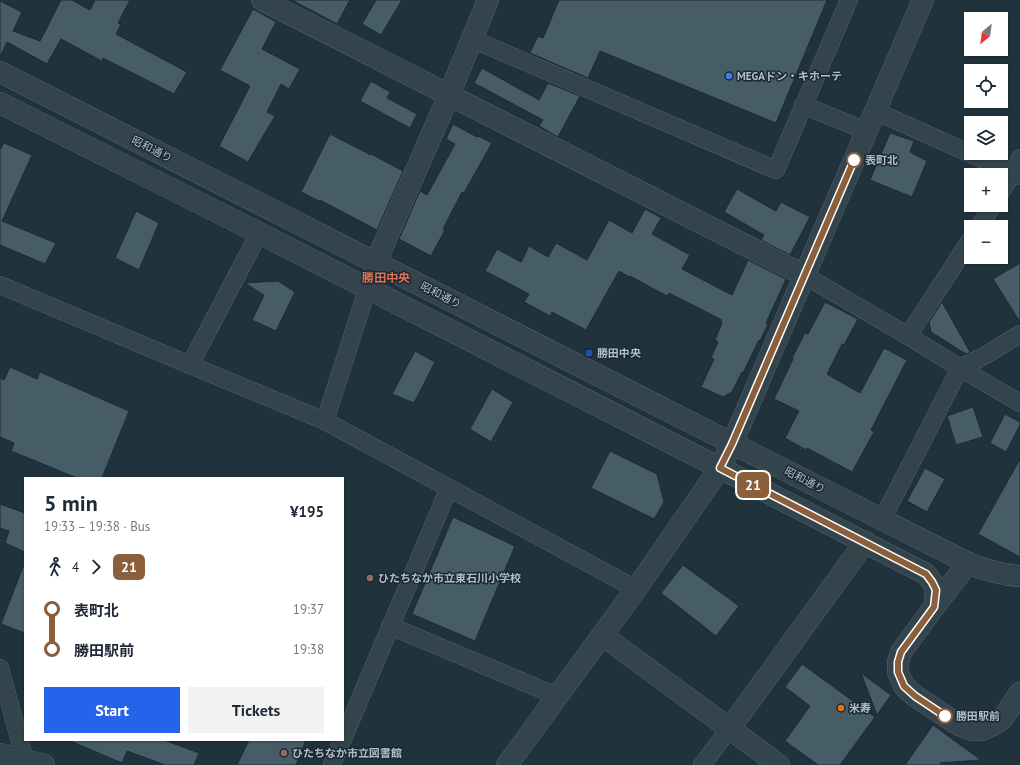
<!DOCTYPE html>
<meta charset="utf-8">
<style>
:root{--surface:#fff;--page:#f2f2f3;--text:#1f2937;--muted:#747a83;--accent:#2563eb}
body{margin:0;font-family:"PT Sans","Noto Sans JP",sans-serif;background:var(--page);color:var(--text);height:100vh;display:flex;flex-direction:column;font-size:15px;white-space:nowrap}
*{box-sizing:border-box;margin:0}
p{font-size:13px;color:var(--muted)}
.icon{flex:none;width:22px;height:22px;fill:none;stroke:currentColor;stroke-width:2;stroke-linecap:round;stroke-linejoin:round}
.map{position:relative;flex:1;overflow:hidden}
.sheet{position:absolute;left:24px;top:477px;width:320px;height:264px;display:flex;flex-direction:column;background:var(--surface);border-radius:0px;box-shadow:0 1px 3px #0004}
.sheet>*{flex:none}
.badge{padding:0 8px;border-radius:6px;font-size:14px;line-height:26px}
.needle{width:26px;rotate:209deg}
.fabs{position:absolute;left:964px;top:12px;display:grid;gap:8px}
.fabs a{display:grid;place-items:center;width:44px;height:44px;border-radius:0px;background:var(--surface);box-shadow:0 1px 3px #0004;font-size:20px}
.map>.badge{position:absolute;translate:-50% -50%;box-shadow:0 0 0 2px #fff}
.legs{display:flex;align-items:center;gap:6px;height:44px;padding:0 20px;font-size:13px}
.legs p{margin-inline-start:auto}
.head{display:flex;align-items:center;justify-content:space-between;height:68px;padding:0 20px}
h1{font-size:22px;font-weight:600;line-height:30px}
.cta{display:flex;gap:8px;margin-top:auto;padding:8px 20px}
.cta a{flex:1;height:46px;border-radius:0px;background:var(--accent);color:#fff;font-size:16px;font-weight:600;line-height:46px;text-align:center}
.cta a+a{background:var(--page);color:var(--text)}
ul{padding:0 20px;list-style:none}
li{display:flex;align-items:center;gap:14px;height:40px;font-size:15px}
li i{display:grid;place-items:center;width:6px;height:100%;margin:0 5px;background:currentColor}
li i::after{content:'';width:10px;height:10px;margin:-5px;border:3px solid;border-radius:50%;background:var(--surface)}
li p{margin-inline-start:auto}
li:first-child i{background:linear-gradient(#0000 50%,currentColor 0)}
li:last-child i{background:linear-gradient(currentColor 50%,#0000 0)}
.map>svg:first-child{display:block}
</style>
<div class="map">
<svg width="1020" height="765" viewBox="0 0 1020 765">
<rect width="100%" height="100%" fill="#20333d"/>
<!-- building -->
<g fill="#465c67" stroke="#1c2b34">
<polygon points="61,0 72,0 90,10 95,0 130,0 118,23 121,24 116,34 187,72 174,94 103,58 102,61 61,39 47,64 7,42 0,57 0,1 22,12 13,31 40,41"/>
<polygon points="292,0 350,0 337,24"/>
<polygon points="376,0 402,0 381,35 362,24"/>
<polygon points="559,0 827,0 776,123 600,51 588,78 530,53 538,36 543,38"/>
<polygon points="253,9 276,22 262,49 300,69 289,89 281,84 267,112 275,116 248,162 219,146 250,86 220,70"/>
<polygon points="482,68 539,100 548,83 580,96 558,137 539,126 543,120 474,83"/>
<polygon points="371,81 390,92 387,98 417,114 410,128 360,101"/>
<polygon points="453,124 477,137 478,136 492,143 464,193 462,192 443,229 445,230 431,256 399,239 420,191 427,195 455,144 446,139"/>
<polygon points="890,133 914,141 910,152 927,161 912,197 870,180"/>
<polygon points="330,134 371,155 371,154 403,171 377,230 320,200 319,201 301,192"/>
<polygon points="4,143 32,155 2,221 56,243 45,264 0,245 0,150"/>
<polygon points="737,189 776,211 781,202 810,217 790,255 761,240 764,235 724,212"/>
<polygon points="645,209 661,218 652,234 690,255 682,269 732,295 748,260 786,279 766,323 768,324 760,341 759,340 743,373 742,372 732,392 723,397 701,387 714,359 711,358 718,342 715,340 722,323 721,323 722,320 669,293 667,296 630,276 629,277 619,271 586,330 552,312 550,316 524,302 529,294 485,271 497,249 521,262 529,246 548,257 556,243 587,260 609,220 632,233"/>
<polygon points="136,211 159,223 139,270 115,258"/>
<polygon points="1020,263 1020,322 993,279"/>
<polygon points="278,281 295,292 276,331 252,320 264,295 245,283"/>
<polygon points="825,302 858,319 844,345 842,344 827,374 860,393 884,348 907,360 871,430 874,432 852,472 807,448 806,450 785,438 799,411 774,399 793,359 792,358 805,333 808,334"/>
<polygon points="942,302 970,352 966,354 931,332 929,322"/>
<polygon points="415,351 435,362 414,403 392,394"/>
<polygon points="10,367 37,379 40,372 129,411 102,478 77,478 11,451 14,443 0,437 0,378 4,380"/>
<polygon points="492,389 513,402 491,442 470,429"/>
<polygon points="973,407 983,437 956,445 947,416"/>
<polygon points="1005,414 1020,422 1020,425 1006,452 990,443"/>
<polygon points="610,451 657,474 664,502 654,519 591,488"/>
<polygon points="1020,459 1020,557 978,534"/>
<polygon points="925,468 945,479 927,512 907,501"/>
<polygon points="0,504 25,513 25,552 5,543 9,531 0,528"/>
<polygon points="453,517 515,546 475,641 412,614"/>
<polygon points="24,564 25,564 25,633 1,624"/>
<polygon points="683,565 739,606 716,636 661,593"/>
<polygon points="802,664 875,717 840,765 818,765 785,741 810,706 785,687"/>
<polygon points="861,673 891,695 877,715"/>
<polygon points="933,725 981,760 940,763 943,765 905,765"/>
<polygon points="68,740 164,740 199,753 194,765 165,765 127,751 122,763"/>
<polygon points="249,740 306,740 296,765 237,765"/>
</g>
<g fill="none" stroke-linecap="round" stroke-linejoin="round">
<defs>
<g id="minor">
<polyline points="472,39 776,170 849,0"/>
<polyline points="803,105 866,131"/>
<polyline points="875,111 1020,176"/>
<polyline points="1001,192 1013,173 1020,158"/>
<polyline points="979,227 993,205"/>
<polyline points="804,275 908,336 960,368 1020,403"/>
<polyline points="0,285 190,365 325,421 636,589"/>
<polyline points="908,336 971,239"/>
<polyline points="190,365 259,233"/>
<polyline points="325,421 376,262"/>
<polyline points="882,520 960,368 986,355 1020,334"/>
<polyline points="390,626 557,696"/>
<polyline points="0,668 25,760"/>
<polyline points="343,739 449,488"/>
<polyline points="332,765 342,740"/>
<polyline points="702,765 730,728"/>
</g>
<g id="tertiary">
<polyline points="262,0 804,275"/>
<path d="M 0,72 L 968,563 C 985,570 1001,575 1020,576"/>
<path d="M 0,103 L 259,233 L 720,468 L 926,574 C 937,587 937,591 934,607"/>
<polyline points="376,262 449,95 488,0"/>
<polyline points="968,563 934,607 901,652 898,662 898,672 904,686 915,696 959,725 972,730 982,730 993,725 1002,719 1020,693"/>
<polyline points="602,635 779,765"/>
<polyline points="730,728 865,542"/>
<polyline points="0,754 44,765"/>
<polyline points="507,765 636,589 720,468 732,444 923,0"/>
</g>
</defs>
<!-- minor casing -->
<use href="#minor" stroke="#53626b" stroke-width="18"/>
<!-- tertiary casing -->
<use href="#tertiary" stroke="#53626b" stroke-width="22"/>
<!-- minor -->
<use href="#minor" stroke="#34444d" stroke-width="17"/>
<!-- tertiary -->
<use href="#tertiary" stroke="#34444d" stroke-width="21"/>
</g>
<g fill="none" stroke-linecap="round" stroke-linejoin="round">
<defs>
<polyline id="line-1" points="854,160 732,444 720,468 926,574 932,582 936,590 934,607 901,652 898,662 898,672 904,686 915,696 945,716"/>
</defs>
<!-- line-1 casing -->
<use href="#line-1" stroke="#fff" stroke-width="9"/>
<!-- line-1 -->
<use href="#line-1" stroke="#8b5e3c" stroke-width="6"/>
</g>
<!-- markers -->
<circle fill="#3f7fe0" stroke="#1a2932" stroke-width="1.5" cx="729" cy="76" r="4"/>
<g fill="#fff" stroke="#8b5e3c" stroke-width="2">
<circle cx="854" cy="160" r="7"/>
<circle cx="945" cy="716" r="7"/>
</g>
<rect fill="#1a4fb4" stroke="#1a2932" stroke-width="1.5" x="585" y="349" width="8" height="8" rx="2"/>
<g fill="#8d6e63" stroke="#1a2932" stroke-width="1.5">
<circle cx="370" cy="578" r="4"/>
<circle cx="284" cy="753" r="4"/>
</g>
<circle fill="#e8710a" stroke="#1a2932" stroke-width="1.5" cx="841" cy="708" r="4"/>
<g text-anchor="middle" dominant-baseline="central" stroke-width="3" stroke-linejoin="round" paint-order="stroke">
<!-- poi labels -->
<g font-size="11" font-weight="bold" fill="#b0bfc9" stroke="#1a2932" text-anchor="start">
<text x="737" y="76">MEGAドン・キホーテ</text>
<text x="597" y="353">勝田中央</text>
<text x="378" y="578">ひたちなか市立東石川小学校</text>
<text x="849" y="708">米寿</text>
<text x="292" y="753">ひたちなか市立図書館</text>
</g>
<!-- street labels -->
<g font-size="11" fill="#b0bfc9" stroke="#1a2932">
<text transform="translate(152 149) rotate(27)">昭和通り</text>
<text transform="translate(441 295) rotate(27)">昭和通り</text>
<text transform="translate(805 480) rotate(27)">昭和通り</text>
</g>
<!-- stop labels -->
<g font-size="11" font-weight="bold" fill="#b0bfc9" stroke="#1a2932" text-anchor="start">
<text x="865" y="160">表町北</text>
<text x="956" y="716">勝田駅前</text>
</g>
<!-- neighbourhood labels -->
<g font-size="12" font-weight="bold" fill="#de7156" stroke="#1a2932">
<text x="386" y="277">勝田中央</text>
</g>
</g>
</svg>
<div class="fabs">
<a><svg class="needle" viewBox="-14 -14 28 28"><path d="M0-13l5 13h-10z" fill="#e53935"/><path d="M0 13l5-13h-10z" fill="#747a83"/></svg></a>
<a><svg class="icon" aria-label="locate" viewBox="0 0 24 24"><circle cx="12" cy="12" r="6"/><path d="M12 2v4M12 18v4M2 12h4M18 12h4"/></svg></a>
<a><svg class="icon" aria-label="layers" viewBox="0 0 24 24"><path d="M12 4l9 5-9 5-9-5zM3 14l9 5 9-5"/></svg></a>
<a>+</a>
<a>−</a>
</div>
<b class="badge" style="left:753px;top:485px;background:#8b5e3c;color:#fff">21</b>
<section class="sheet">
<div class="head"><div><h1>5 min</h1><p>19:33 – 19:38 · Bus</p></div><b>¥195</b></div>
<div class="legs"><svg class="icon" aria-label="walk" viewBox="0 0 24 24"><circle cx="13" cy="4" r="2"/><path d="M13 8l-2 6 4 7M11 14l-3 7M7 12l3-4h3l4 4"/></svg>4<svg class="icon" aria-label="forward" viewBox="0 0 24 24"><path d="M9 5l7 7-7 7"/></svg><b class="badge" style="background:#8b5e3c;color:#fff">21</b></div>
<ul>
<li><i style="color:#8b5e3c"></i><b>表町北</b><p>19:37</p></li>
<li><i style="color:#8b5e3c"></i><b>勝田駅前</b><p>19:38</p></li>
</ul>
<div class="cta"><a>Start</a><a>Tickets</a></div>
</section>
</div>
